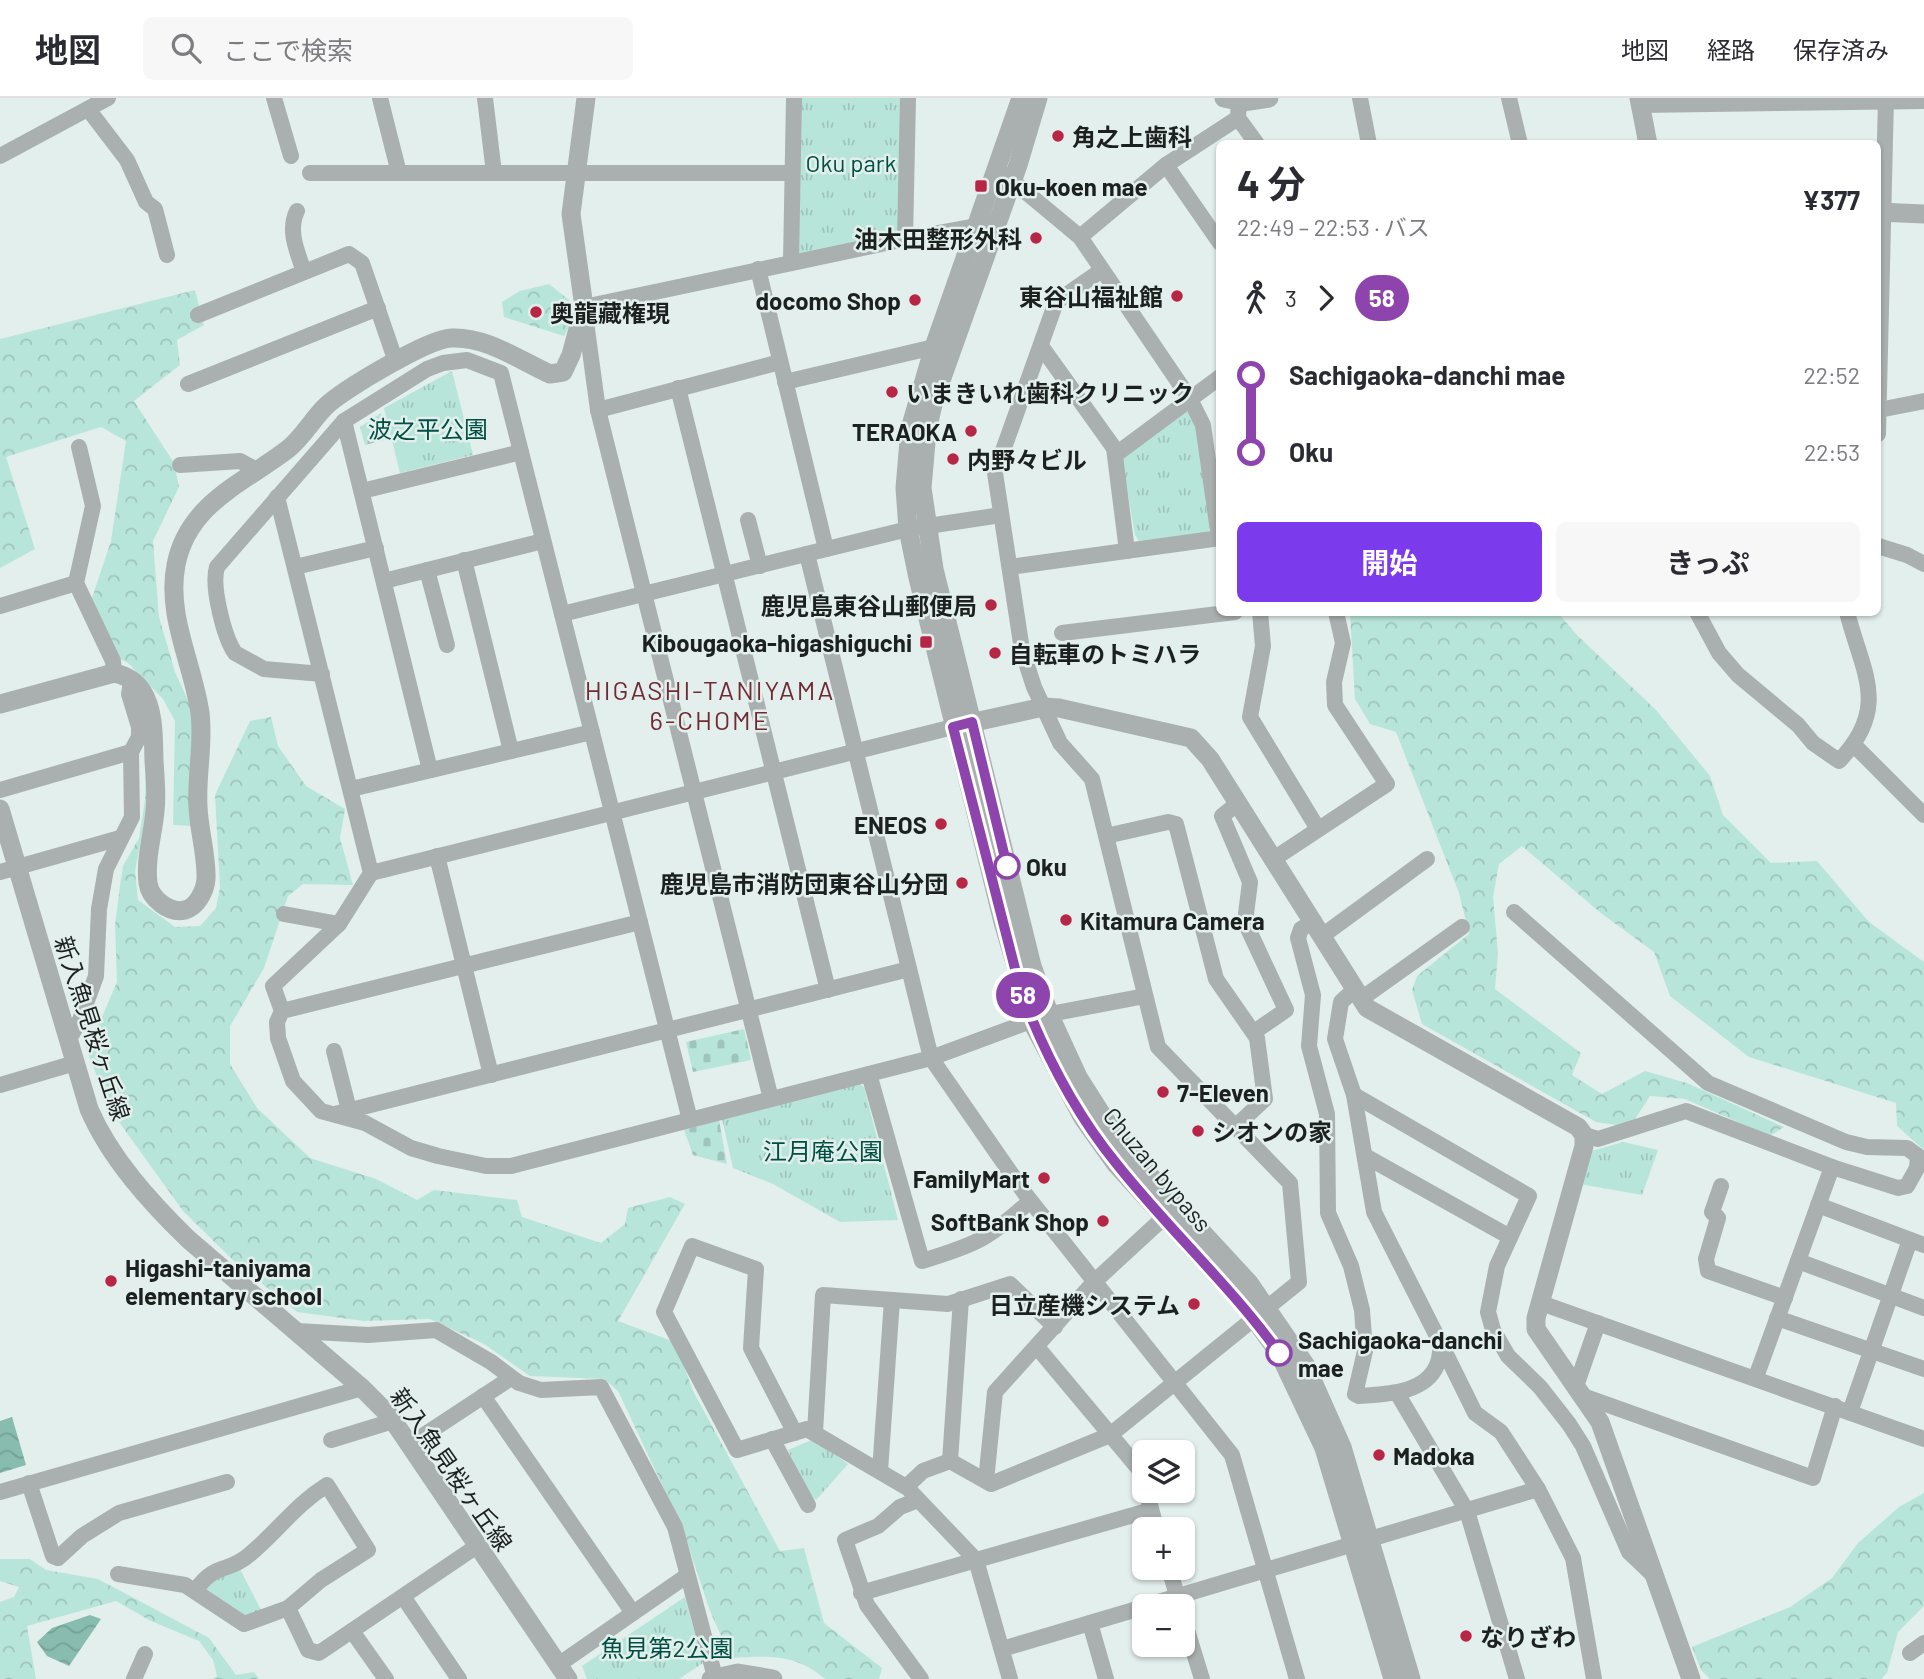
<!DOCTYPE html>
<html lang="ja">
<meta charset="utf-8">
<style>
:root{--surface:#fff;--page:#f7f7f7;--text:#2b2b33;--muted:#7c7c81;--line:#e1e1e2;--accent:#7c3aed}
body{margin:0;font-family:Barlow,"Noto Sans JP",sans-serif;background:var(--page);color:var(--text);height:100vh;display:flex;flex-direction:column;font-size:26px;white-space:nowrap}
*{box-sizing:border-box;margin:0}
p{font-size:23px;color:var(--muted)}
.icon{flex:none;width:38px;height:38px;fill:none;stroke:currentColor;stroke-width:2;stroke-linecap:round;stroke-linejoin:round}
.map{position:relative;flex:1;overflow:hidden}
.side{position:absolute;left:1216px;top:42px;width:665px;height:476px;display:flex;flex-direction:column;background:var(--surface);border-radius:10px;box-shadow:0 2px 5px #0004}
.side>*{flex:none}
.badge{padding:0 14px;border-radius:23px;font-size:24px;line-height:46px}
.tools{position:absolute;left:1132px;top:1342px;display:grid;gap:14px}
.tools a{display:grid;place-items:center;width:63px;height:63px;border-radius:10px;background:var(--surface);box-shadow:0 2px 5px #0004;font-size:35px}
.map>.badge{position:absolute;translate:-50% -50%;box-shadow:0 0 0 4px #fff}
.legs{display:flex;align-items:center;gap:10px;height:77px;padding:0 21px;font-size:23px}
.legs p{margin-inline-start:auto}
.head{display:flex;align-items:center;justify-content:space-between;height:119px;padding:0 21px}
h1{font-size:38px;font-weight:700;line-height:52px}
.cta{display:flex;gap:14px;margin-top:auto;padding:14px 21px}
.cta a{flex:1;height:80px;border-radius:10px;background:var(--accent);color:#fff;font-size:28px;font-weight:700;line-height:80px;text-align:center}
.cta a+a{background:var(--page);color:var(--text)}
ul{padding:0 21px;list-style:none}
li{display:flex;align-items:center;gap:24px;height:77px;font-size:26px}
li i{display:grid;place-items:center;width:10px;height:100%;margin:0 9px;background:currentColor}
li i::after{content:'';width:18px;height:18px;margin:-9px;border:5px solid;border-radius:50%;background:var(--surface)}
li p{margin-inline-start:auto}
li:first-child i{background:linear-gradient(#0000 50%,currentColor 0)}
li:last-child i{background:linear-gradient(currentColor 50%,#0000 0)}
header{display:flex;align-items:center;gap:42px;box-sizing:border-box;height:98px;padding:0 35px;background:var(--surface);border-bottom:2px solid var(--line)}
header strong{font-size:33px}
nav{display:flex;gap:38px;margin-inline-start:auto;font-size:24px}
.search{width:490px;height:63px;background:var(--page);display:flex;align-items:center;gap:18px;box-sizing:border-box;padding:0 24px;border-radius:10px;color:var(--muted);font-size:26px}
.map>svg:first-child{display:block}
</style>
<header>
<strong>地図</strong>
<div class="search"><svg class="icon" aria-label="search" viewBox="0 0 24 24"><circle cx="10" cy="10" r="6"/><path d="M15 15l6 6"/></svg>ここで検索</div>
<nav><a>地図</a><a>経路</a><a>保存済み</a></nav>
</header>
<div class="map">
<svg width="1924" height="1581" viewBox="0 0 1924 1581">
<defs>
<pattern id="forest-crowns" width="20" height="18" patternUnits="userSpaceOnUse" patternTransform="scale(1.75)"><rect width="20" height="18" fill="#b8e5da"/><path d="M2 6a3 3 0 1 1 6 0M12 15a3 3 0 1 1 6 0" fill="none" stroke="#9ec4bb"/></pattern>
<pattern id="cemetery-stones" width="16" height="16" patternUnits="userSpaceOnUse" patternTransform="scale(1.75)"><rect width="16" height="16" fill="#b8e5da"/><path d="M2 7V4a2 2 0 0 1 4 0v3zM10 15v-3a2 2 0 0 1 4 0v3z" fill="#9ec4bb"/></pattern>
<pattern id="park-tufts" width="24" height="20" patternUnits="userSpaceOnUse" patternTransform="scale(1.75)"><rect width="24" height="20" fill="#b8e5da"/><path d="M3 7l-1-3M5 7V3M7 7l1-3M15 17l-1-3M17 17v-4M19 17l1-3" fill="none" stroke="#9ec4bb"/></pattern>
<pattern id="water-waves" width="16" height="10" patternUnits="userSpaceOnUse" patternTransform="scale(1.75)"><rect width="16" height="10" fill="#88bcaf"/><path d="M0 5q4-4 8 0t8 0" fill="none" stroke="#75a196"/></pattern>
</defs>
<rect width="100%" height="100%" fill="#e2efec"/>
<!-- forest -->
<g fill="url(#forest-crowns)">
<polygon points="549,186 569,202 569,229 564,238 504,219 502,204 520,193"/>
<polygon points="195,192 204,227 177,242 180,267 134,303 174,365 179,389 153,443 159,519 175,574 197,622 192,728 173,727 175,623 163,601 128,565 117,559 92,500 111,443 126,343 101,329 6,359 35,451 0,470 0,241"/>
<polygon points="1350,515 1558,515 1578,538 1656,612 1710,678 1723,717 1771,765 1817,763 1869,824 1924,864 1924,1052 1897,1028 1896,1005 1749,959 1670,898 1654,854 1602,816 1522,748 1499,766 1493,799 1498,855 1495,891 1581,955 1572,977 1602,996 1645,973 1687,985 1784,1029 1770,1038 1685,1001 1650,998 1630,1029 1596,1024 1422,926 1412,892 1417,878 1469,836 1459,795 1396,634 1370,626 1355,601"/>
<path d="M 271,619 L 278,648 L 306,688 L 345,711 L 340,740 L 353,787 L 303,786 L 288,798 L 264,870 L 230,928 L 230,966 L 257,1010 L 310,1060 L 376,1081 L 417,1102 L 434,1092 L 517,1102 L 522,1119 L 601,1145 L 625,1126 L 628,1110 L 670,1099 L 685,1106 L 618,1223 L 675,1244 L 693,1293 L 780,1453 L 804,1450 L 824,1525 L 882,1570 L 879,1581 L 825,1581 C 795,1555 768,1558 731,1560 L 710,1513 L 682,1429 L 618,1293 L 604,1281 L 530,1278 L 484,1246 L 430,1221 L 364,1223 L 297,1214 L 234,1163 L 183,1113 L 109,1010 L 83,942 L 99,926 L 117,884 L 115,827 L 120,788 L 123,768 L 139,740 L 145,702 L 146,646 L 148,705 L 135,773 L 138,802 L 175,829 L 200,828 L 216,810 L 220,789 L 215,697 L 250,623 Z"/>
<polygon points="1924,1395 1924,1508 1898,1534 1887,1575 1881,1581 1710,1581 1701,1572 1692,1549 1790,1509 1832,1480 1858,1445 1899,1409"/>
<polygon points="0,1461 30,1461 46,1472 98,1481 209,1540 236,1577 254,1574 259,1581 213,1581 217,1578 213,1562 199,1543 151,1523 116,1503 27,1528 36,1581 0,1581 0,1504 14,1499 19,1489 0,1483"/>
</g>
<!-- cemetery -->
<g fill="url(#cemetery-stones)">
<polygon points="381,315 388,341 365,347 360,329"/>
<polygon points="744,931 751,962 693,974 686,944"/>
<polygon points="719,1022 727,1066 693,1057 684,1032"/>
</g>
<!-- park -->
<g fill="url(#park-tufts)">
<polygon points="799,0 904,0 899,136 802,157 797,153"/>
<polygon points="452,273 473,357 400,375 384,310"/>
<polygon points="1184,313 1192,316 1196,322 1212,429 1206,436 1139,443 1135,437 1122,363 1124,357"/>
<polygon points="859,986 864,989 898,1122 840,1124 773,1086 733,1070 722,1021"/>
<polygon points="1623,1044 1658,1052 1642,1097 1580,1086 1588,1054"/>
<polygon points="814,1341 848,1366 816,1402 805,1392 788,1352"/>
<polygon points="240,1471 262,1514 247,1521 206,1494 206,1489 212,1482"/>
<polygon points="685,1499 703,1565 679,1581 587,1581 582,1568"/>
</g>
<!-- water -->
<g fill="url(#water-waves)">
<polygon points="12,1319 26,1367 0,1375 0,1323"/>
<polygon points="90,1517 101,1521 69,1568 47,1558 37,1544 52,1530"/>
</g>
<g fill="none" stroke-linecap="round" stroke-linejoin="round">
<!-- minor -->
<g stroke="#aab0af" stroke-width="16">
<polyline points="274,0 291,58"/>
<polyline points="380,0 399,75"/>
<polyline points="485,0 494,75"/>
<polyline points="1360,0 1369,46"/>
<polyline points="1509,0 1520,46"/>
<polyline points="1640,7 1924,3"/>
<polyline points="88,11 127,62 146,104 155,111 167,157"/>
<polyline points="1238,20 1257,46"/>
<polyline points="0,58 108,0"/>
<polyline points="1166,67 1220,145"/>
<polyline points="310,75 792,75"/>
<polyline points="1004,76 1080,139 1190,301 1203,327 1219,440"/>
<path d="M 297,113 C 287,133 298,155 304,174"/>
<polyline points="1080,139 1166,67 1238,20 1239,3"/>
<polyline points="905,141 908,0"/>
<polyline points="791,164 794,0"/>
<polyline points="758,171 826,451"/>
<polyline points="198,217 349,156 362,165 396,264"/>
<polyline points="1041,248 1114,350 1127,453"/>
<polyline points="785,284 934,249 943,250"/>
<polyline points="188,286 378,210"/>
<polyline points="678,290 828,892"/>
<polyline points="598,312 780,264"/>
<polyline points="1879,312 1924,303"/>
<polyline points="344,323 430,672"/>
<polyline points="1878,336 1886,0"/>
<polyline points="79,349 93,408 76,485 113,563 114,575"/>
<polyline points="1115,357 1220,279"/>
<polyline points="180,367 240,363 257,372"/>
<polyline points="362,393 521,354"/>
<polyline points="277,399 371,775 339,826 273,888 282,913"/>
<polyline points="748,422 760,468"/>
<polyline points="1878,448 1907,457 1924,466"/>
<polyline points="807,456 931,960 1026,1097 1232,1357 1297,1581"/>
<polyline points="464,462 511,653"/>
<polyline points="295,469 376,450"/>
<polyline points="1010,469 1220,440"/>
<polyline points="427,472 447,547"/>
<polyline points="384,483 543,443"/>
<polyline points="0,508 76,485"/>
<polyline points="1260,514 1263,548 1250,619 1318,731"/>
<path d="M 1697,514 L 1719,555 L 1738,577 L 1798,627 L 1813,645 L 1839,663 C 1891,609 1862,574 1847,514"/>
<polyline points="562,516 908,431 1001,417"/>
<polyline points="1062,535 1235,514"/>
<path d="M 322,576 L 264,571 L 235,555 C 224,539 211,488 217,469 L 344,323 L 427,271 L 443,265 L 467,262 L 501,275 L 690,1022"/>
<polyline points="1854,647 1924,717"/>
<polyline points="351,691 592,634"/>
<polyline points="0,692 131,654"/>
<polyline points="1237,706 1222,718 1250,784 1245,824 1286,912 1254,934"/>
<polyline points="1106,738 1168,724 1176,726 1216,881 1257,940 1265,1001 1235,1029"/>
<polyline points="437,758 491,977"/>
<polyline points="1272,762 1387,686 1335,607 1334,584 1343,545 1336,514"/>
<polyline points="0,774 120,740"/>
<polyline points="371,775 953,629"/>
<polyline points="1514,814 1708,985 1846,1044 1867,1049 1907,1050 1918,1058 1917,1070 1907,1088 1898,1090 1832,1069 1756,1279"/>
<polyline points="284,816 339,826"/>
<path d="M 1314,823 L 1301,831 L 1298,840 L 1313,897 L 1309,948 L 1327,1016 L 1328,1115 L 1351,1168 L 1362,1212 L 1365,1253 L 1355,1296 L 1359,1298 C 1385,1296 1425,1296 1437,1267 C 1440,1261 1440,1252 1441,1246 L 1374,1114 L 1354,997 L 1335,941 L 1341,904 L 1354,892"/>
<polyline points="640,824 282,913 277,924 278,940 293,983 321,1013 365,1025 411,1050 438,1058 486,1068 511,1068 931,960 1050,916 1145,898"/>
<polyline points="1322,838 1427,761"/>
<polyline points="1361,901 1462,829"/>
<polyline points="68,943 80,922 96,878 99,811 106,771 132,719 131,654 139,639 139,629 129,596 131,584"/>
<polyline points="334,953 349,1012"/>
<path d="M 869,976 L 922,1163 C 975,1147 989,1141 1030,1103"/>
<polyline points="0,987 75,965"/>
<polyline points="1354,997 1529,1098 1497,1168 1488,1214 1493,1232 1508,1258 1540,1289 1569,1326 1583,1348 1629,1454 1653,1477"/>
<polyline points="771,1001 598,312 584,209 905,141 987,126"/>
<polyline points="335,1016 909,871"/>
<polyline points="1584,1037 1598,1041 1686,1013 1832,1069"/>
<polyline points="1365,1058 1510,1139"/>
<polyline points="1721,1088 1712,1114 1718,1120 1706,1161 1708,1173 1785,1200"/>
<polyline points="1818,1107 1924,1147"/>
<polyline points="1798,1163 1924,1210"/>
<polyline points="1541,1205 1924,1341"/>
<polyline points="1777,1220 1924,1271"/>
<polyline points="297,1233 368,1237 436,1232 491,1264 519,1285 541,1292 601,1289 675,1429 715,1579"/>
<polyline points="1441,1246 1475,1315 1501,1334 1538,1391 1573,1460 1594,1581"/>
<polyline points="1037,1249 1139,1371 1144,1389"/>
<polyline points="1576,1288 1598,1225"/>
<polyline points="1397,1295 1467,1413 1517,1581"/>
<polyline points="483,1298 633,1515"/>
<polyline points="1583,1298 1813,1380 1835,1308"/>
<polyline points="1850,1314 1910,1142"/>
<polyline points="815,1334 823,1197 948,1206 1010,1186 1055,1229"/>
<path d="M 795,1335 L 751,1250 L 756,1171 L 692,1148 L 664,1214 L 737,1352 C 760,1345 783,1338 807,1331 L 906,1389 L 923,1373 L 950,1363 L 991,1386 L 1110,1337 L 1299,1184 L 1290,1085 L 1158,949 L 1092,681 L 1060,645 L 1034,589 L 1022,552 L 995,375 L 1056,204 L 1102,172"/>
<polyline points="772,1341 808,1407"/>
<polyline points="331,1342 393,1323"/>
<polyline points="409,1347 511,1280"/>
<polyline points="950,1363 961,1201"/>
<polyline points="880,1373 892,1202"/>
<polyline points="986,1383 995,1294 1094,1184 1172,1112"/>
<polyline points="29,1385 53,1458 58,1460 82,1438 119,1415 227,1384"/>
<polyline points="1146,1393 1157,1432"/>
<polyline points="0,1394 362,1290"/>
<polyline points="911,1394 976,1462 1010,1581"/>
<polyline points="918,1402 900,1409 878,1428 845,1442 867,1507 921,1581"/>
<polyline points="1169,1470 1180,1508"/>
<path d="M 118,1476 L 185,1487 L 244,1526 L 288,1510 L 321,1482 L 368,1452 L 327,1387 C 295,1407 277,1434 249,1457 C 227,1476 216,1463 195,1493"/>
<polyline points="861,1495 1151,1412"/>
<polyline points="404,1500 459,1581"/>
<polyline points="1145,1508 1538,1391"/>
<polyline points="288,1510 308,1552 319,1555 477,1448"/>
<polyline points="1183,1519 1202,1581"/>
<polyline points="1090,1525 1106,1581"/>
<polyline points="352,1533 386,1581"/>
<polyline points="1002,1551 1144,1509"/>
<polyline points="1910,1555 1924,1545"/>
<polyline points="558,1567 685,1479"/>
<polyline points="134,1581 145,1556"/>
</g>
<!-- tertiary -->
<g stroke="#aab0af" stroke-width="19">
<polyline points="1021,0 934,249 910,331 905,390 908,431 918,480 1003,824 1033,926 1083,1020 1115,1065 1245,1208 1279,1255 1324,1350 1393,1581"/>
<polyline points="1038,0 1018,67 934,302 927,333 922,390 934,471 1032,868 1050,918 1078,979 1104,1020 1127,1053 1249,1185 1306,1268 1342,1349 1411,1581"/>
<polyline points="1224,0 1243,4 1269,0"/>
<polyline points="1639,0 1648,46"/>
<polyline points="1878,114 1924,116"/>
<path d="M 0,606 L 114,575 C 156,583 153,631 154,663 C 155,679 157,697 155,713 C 153,736 145,761 148,785 C 150,800 169,816 185,812 C 197,809 205,793 206,781 C 207,758 199,733 198,709 C 196,678 204,646 200,615 C 193,566 166,517 176,467 C 188,405 244,385 288,351 C 303,339 312,322 325,309 C 342,292 428,241 451,240 C 486,238 519,262 550,276 L 563,274 L 571,257 L 584,209 L 571,116 L 586,0"/>
<polyline points="961,627 1043,609 1059,610 1191,640 1210,661 1367,910 1578,1029 1584,1037 1584,1048 1536,1220 1536,1231 1600,1324 1691,1581"/>
<path d="M 0,711 L 89,1011 C 110,1060 150,1104 188,1141 L 362,1290 L 390,1318 L 568,1581"/>
<polyline points="711,1581 738,1575 773,1581"/>
</g>
</g>
<g fill="none" stroke-linecap="round" stroke-linejoin="round">
<defs>
<path id="line-1" d="M 1007,768 L 972,624 L 953,629 L 1021,894 C 1044,954 1075,1015 1116,1065 C 1168,1131 1230,1187 1279,1255"/>
</defs>
<!-- line-1 casing -->
<use href="#line-1" stroke="#fff" stroke-width="16"/>
<!-- line-1 -->
<use href="#line-1" stroke="#8e44ad" stroke-width="10"/>
</g>
<!-- markers -->
<g fill="#b72644" stroke="#e2efec" stroke-width="2.5">
<circle cx="1058" cy="38" r="7"/>
<rect x="974" y="81" width="14" height="14" rx="3.5"/>
<circle cx="1036" cy="140" r="7"/>
<circle cx="1177" cy="198" r="7"/>
<circle cx="915" cy="202" r="7"/>
<circle cx="536" cy="214" r="7"/>
<circle cx="892" cy="294" r="7"/>
<circle cx="971" cy="333" r="7"/>
<circle cx="953" cy="361" r="7"/>
<circle cx="991" cy="507" r="7"/>
<rect x="919" y="537" width="14" height="14" rx="3.5"/>
<circle cx="995" cy="555" r="7"/>
<circle cx="941" cy="726" r="7"/>
<circle cx="962" cy="785" r="7"/>
<circle cx="1066" cy="822" r="7"/>
<circle cx="1163" cy="994" r="7"/>
<circle cx="1198" cy="1033" r="7"/>
<circle cx="1044" cy="1080" r="7"/>
<circle cx="1103" cy="1123" r="7"/>
<circle cx="111" cy="1183" r="7"/>
<circle cx="1194" cy="1206" r="7"/>
<circle cx="1379" cy="1357" r="7"/>
<circle cx="1466" cy="1538" r="7"/>
</g>
<g fill="#fff" stroke="#8e44ad" stroke-width="3.5">
<circle cx="1007" cy="768" r="12"/>
<circle cx="1279" cy="1255" r="12"/>
</g>
<g text-anchor="middle" dominant-baseline="central" stroke-width="5" stroke-linejoin="round" paint-order="stroke">
<!-- poi labels -->
<g font-size="24" font-weight="bold" fill="#1c211f" stroke="#e2efec" text-anchor="start">
<text x="1072" y="38">角之上歯科</text>
<text x="995" y="88">Oku-koen mae</text>
<text x="1022" y="140" text-anchor="end">油木田整形外科</text>
<text x="1163" y="198" text-anchor="end">東谷山福祉館</text>
<text x="901" y="202" text-anchor="end">docomo Shop</text>
<text x="550" y="214">奥龍藏権現</text>
<text x="906" y="294">いまきいれ歯科クリニック</text>
<text x="957" y="333" text-anchor="end">TERAOKA</text>
<text x="967" y="361">内野々ビル</text>
<text x="977" y="507" text-anchor="end">鹿児島東谷山郵便局</text>
<text x="912" y="544" text-anchor="end">Kibougaoka-higashiguchi</text>
<text x="1009" y="555">自転車のトミハラ</text>
<text x="927" y="726" text-anchor="end">ENEOS</text>
<text x="948" y="785" text-anchor="end">鹿児島市消防団東谷山分団</text>
<text x="1080" y="822">Kitamura Camera</text>
<text x="1177" y="994">7-Eleven</text>
<text x="1212" y="1033">シオンの家</text>
<text x="1030" y="1080" text-anchor="end">FamilyMart</text>
<text x="1089" y="1123" text-anchor="end">SoftBank Shop</text>
<text x="125" y="1169">Higashi-taniyama<tspan x="125" dy="28">elementary school</tspan></text>
<text x="1180" y="1206" text-anchor="end">日立産機システム</text>
<text x="1393" y="1357">Madoka</text>
<text x="1480" y="1538">なりざわ</text>
</g>
<!-- park labels -->
<g font-size="24" fill="#014f43" stroke="#e2efec">
<text x="851" y="64">Oku park</text>
<text x="428" y="330">波之平公園</text>
<text x="823" y="1052">江月庵公園</text>
<text x="667" y="1549">魚見第2公園</text>
</g>
<!-- stop labels -->
<g font-size="24" font-weight="bold" fill="#1c211f" stroke="#e2efec" text-anchor="start">
<text x="1026" y="768">Oku</text>
<text x="1298" y="1241">Sachigaoka-danchi<tspan x="1298" dy="28">mae</tspan></text>
</g>
<!-- street labels -->
<g font-size="24" fill="#1c211f" stroke="#e2efec">
<text transform="translate(93 930) rotate(72)">新入魚見桜ヶ丘線</text>
<text transform="translate(1158 1071) rotate(50)">Chuzan bypass</text>
<text transform="translate(452 1371) rotate(55)">新入魚見桜ヶ丘線</text>
</g>
<!-- neighbourhood labels -->
<g font-size="26" letter-spacing="2" fill="#712a33" stroke="#e2efec">
<text x="710" y="591">HIGASHI-TANIYAMA<tspan x="710" dy="30">6-CHOME</tspan></text>
</g>
</g>
</svg>
<div class="tools">
<a><svg class="icon" aria-label="layers" viewBox="0 0 24 24"><path d="M12 4l9 5-9 5-9-5zM3 14l9 5 9-5"/></svg></a>
<a>+</a>
<a>−</a>
</div>
<b class="badge" style="left:1023px;top:897px;background:#8e44ad;color:#fff">58</b>
<section class="side">
<div class="head"><div><h1>4 分</h1><p>22:49 – 22:53 · バス</p></div><b>¥377</b></div>
<div class="legs"><svg class="icon" aria-label="walk" viewBox="0 0 24 24"><circle cx="13" cy="4" r="2"/><path d="M13 8l-2 6 4 7M11 14l-3 7M7 12l3-4h3l4 4"/></svg>3<svg class="icon" aria-label="forward" viewBox="0 0 24 24"><path d="M9 5l7 7-7 7"/></svg><b class="badge" style="background:#8e44ad;color:#fff">58</b></div>
<ul>
<li><i style="color:#8e44ad"></i><b>Sachigaoka-danchi mae</b><p>22:52</p></li>
<li><i style="color:#8e44ad"></i><b>Oku</b><p>22:53</p></li>
</ul>
<div class="cta"><a>開始</a><a>きっぷ</a></div>
</section>
</div>
